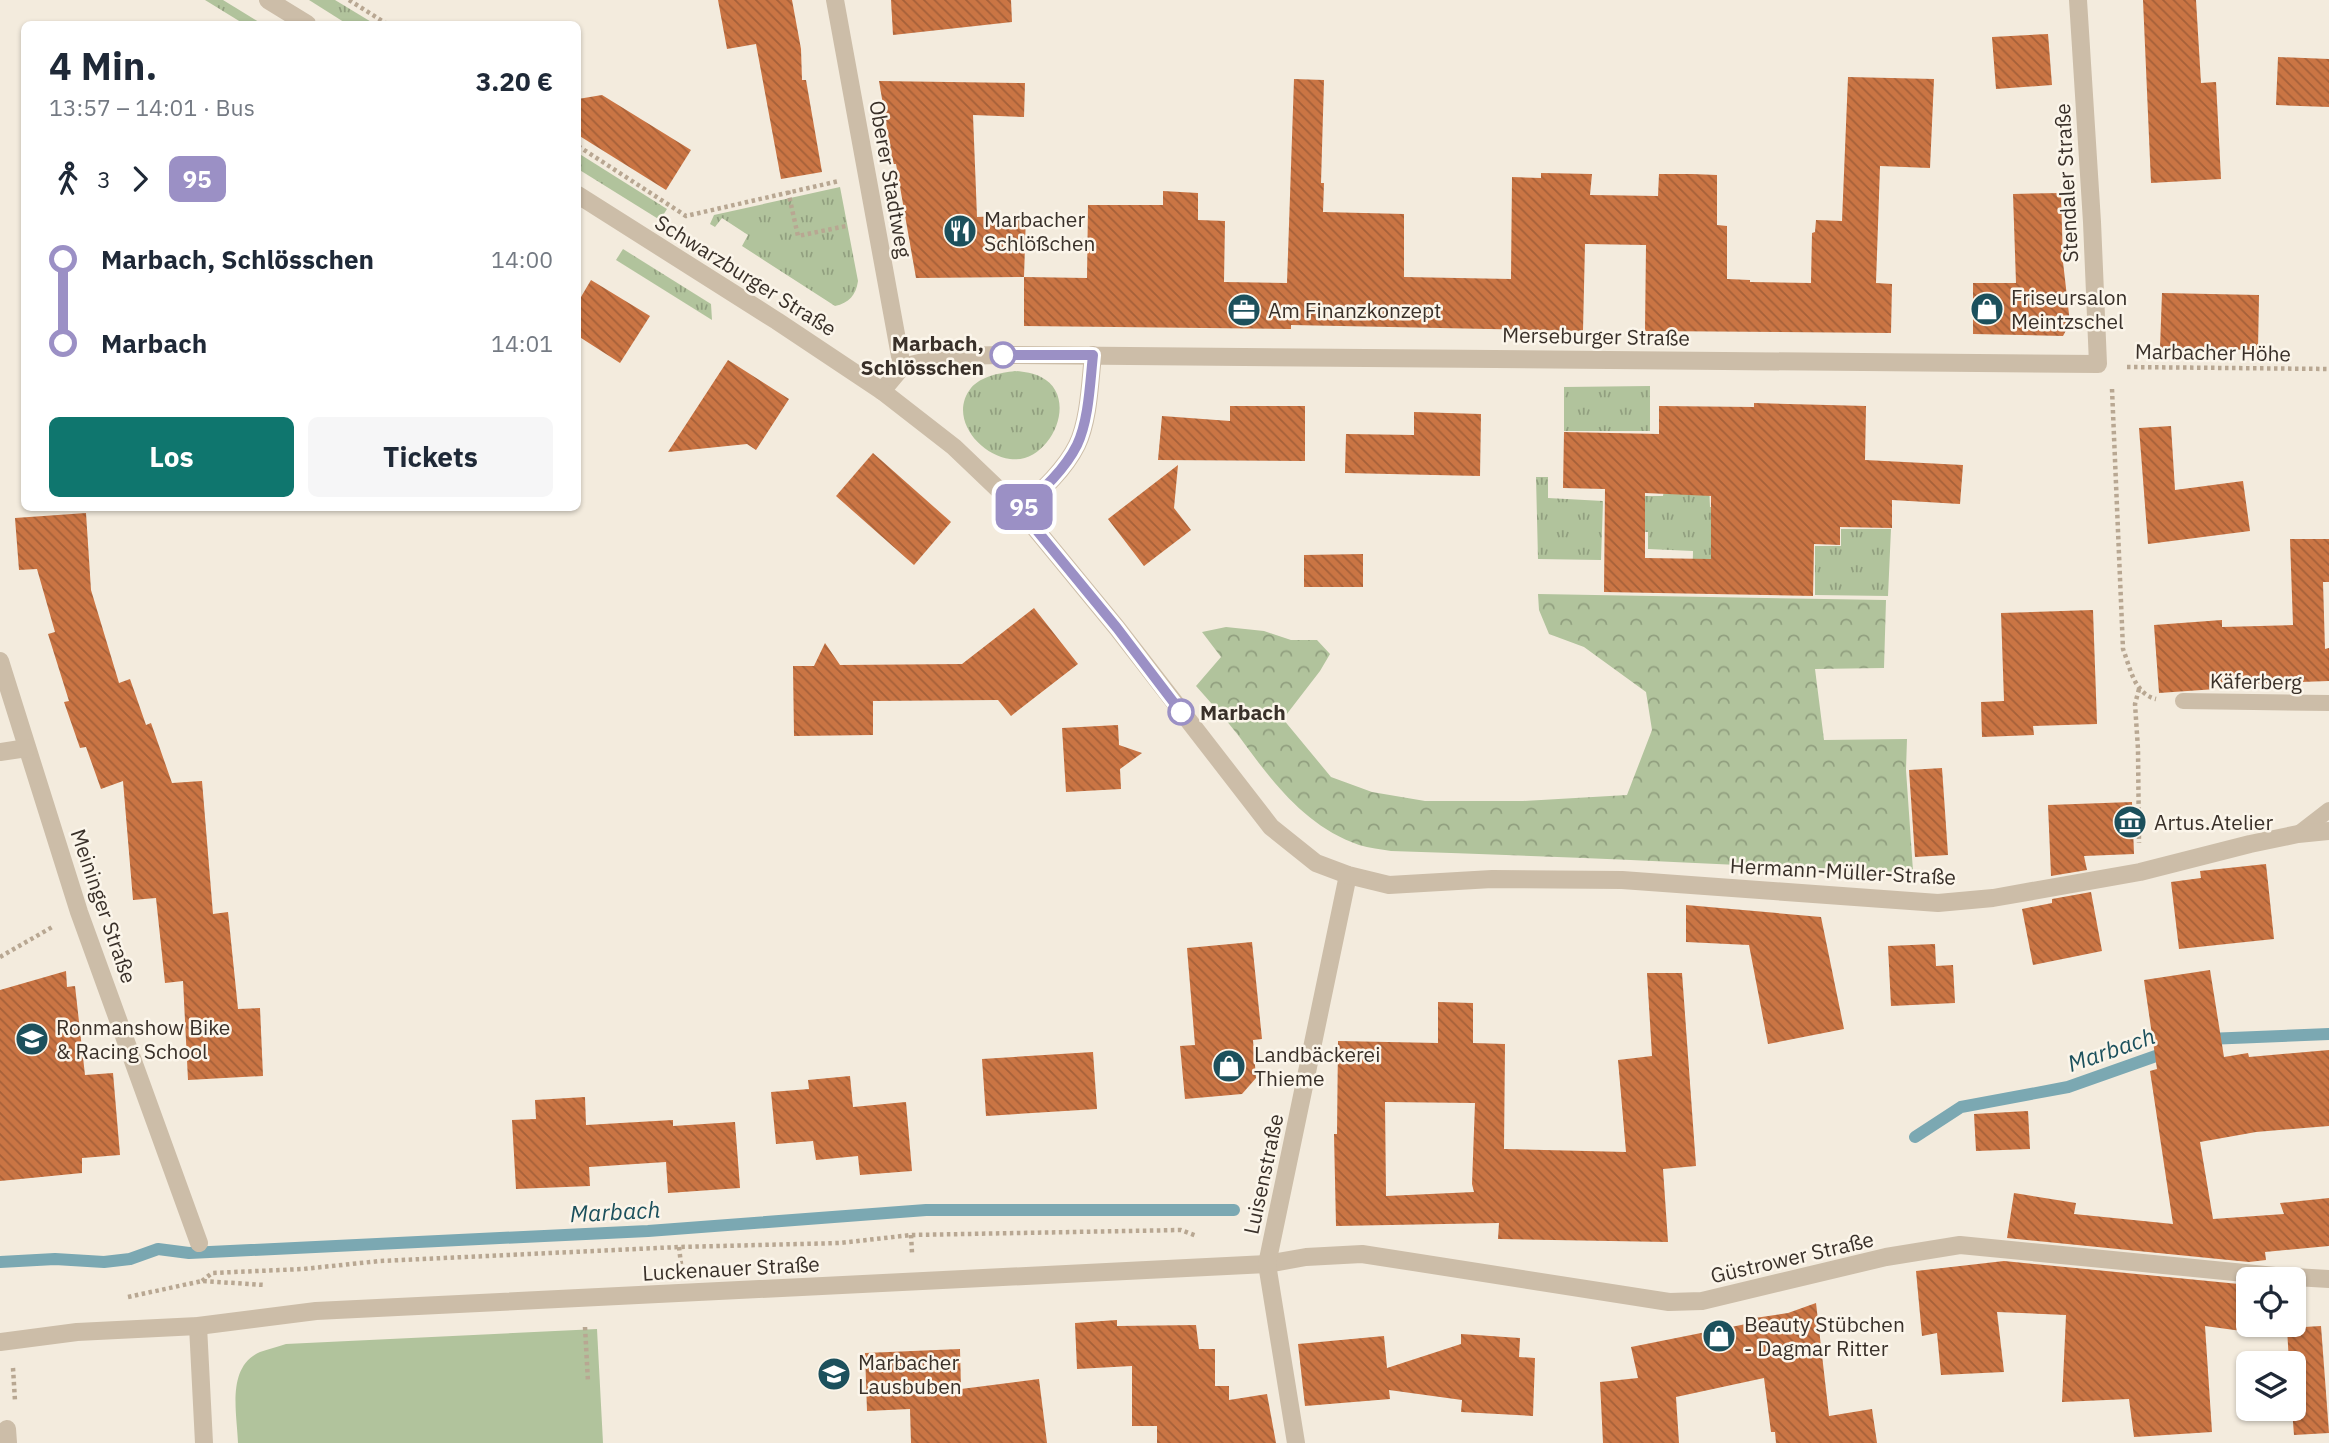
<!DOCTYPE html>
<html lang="de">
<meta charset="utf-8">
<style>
:root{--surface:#fff;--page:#f6f6f7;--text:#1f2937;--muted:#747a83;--accent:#0f766e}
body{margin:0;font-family:"IBM Plex Sans",sans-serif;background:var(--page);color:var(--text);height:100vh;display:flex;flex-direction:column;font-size:26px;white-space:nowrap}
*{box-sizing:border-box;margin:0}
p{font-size:23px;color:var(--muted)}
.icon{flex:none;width:38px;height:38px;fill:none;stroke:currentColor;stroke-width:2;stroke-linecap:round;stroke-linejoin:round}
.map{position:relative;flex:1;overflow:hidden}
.drawer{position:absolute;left:21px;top:21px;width:560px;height:490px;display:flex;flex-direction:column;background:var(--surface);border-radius:10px;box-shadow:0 2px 5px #0004}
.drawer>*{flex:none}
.badge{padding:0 14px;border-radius:10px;font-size:24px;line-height:46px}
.buttons{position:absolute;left:2236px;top:1267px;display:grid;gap:14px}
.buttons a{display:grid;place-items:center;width:70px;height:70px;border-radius:10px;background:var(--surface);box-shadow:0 2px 5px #0004;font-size:35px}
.map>.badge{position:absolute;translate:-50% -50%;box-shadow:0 0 0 4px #fff}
.legs{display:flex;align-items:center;gap:10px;height:77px;padding:0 28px;font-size:23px}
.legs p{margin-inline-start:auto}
.headline{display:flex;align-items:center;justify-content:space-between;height:119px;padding:0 28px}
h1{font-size:38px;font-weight:700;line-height:52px}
.primary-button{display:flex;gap:14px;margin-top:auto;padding:14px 28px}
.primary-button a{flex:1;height:80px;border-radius:10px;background:var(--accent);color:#fff;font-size:28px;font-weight:700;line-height:80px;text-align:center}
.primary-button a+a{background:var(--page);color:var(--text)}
ul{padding:0 28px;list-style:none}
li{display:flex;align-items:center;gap:24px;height:84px;font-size:26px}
li i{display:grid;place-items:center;width:10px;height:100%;margin:0 9px;background:currentColor}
li i::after{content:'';width:18px;height:18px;margin:-9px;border:5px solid;border-radius:50%;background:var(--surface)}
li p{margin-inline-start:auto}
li:first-child i{background:linear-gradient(#0000 50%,currentColor 0)}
li:last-child i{background:linear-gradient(currentColor 50%,#0000 0)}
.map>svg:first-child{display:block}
</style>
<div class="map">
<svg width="2329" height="1443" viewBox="0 0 2329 1443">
<defs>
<pattern id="grass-tufts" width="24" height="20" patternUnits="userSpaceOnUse" patternTransform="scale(1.75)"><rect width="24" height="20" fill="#b1c39c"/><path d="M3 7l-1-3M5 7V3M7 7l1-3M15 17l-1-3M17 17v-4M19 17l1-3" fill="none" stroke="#919f7f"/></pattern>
<pattern id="forest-crowns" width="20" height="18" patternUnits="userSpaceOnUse" patternTransform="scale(1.75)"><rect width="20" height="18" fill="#b1c39c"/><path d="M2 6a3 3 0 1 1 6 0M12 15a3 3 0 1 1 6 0" fill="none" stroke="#919f7f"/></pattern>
<pattern id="building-back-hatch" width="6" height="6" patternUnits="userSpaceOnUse" patternTransform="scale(1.75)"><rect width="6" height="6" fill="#ca7544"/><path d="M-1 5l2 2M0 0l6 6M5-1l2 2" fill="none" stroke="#a56039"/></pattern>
</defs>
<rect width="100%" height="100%" fill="#f3ebdd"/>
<!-- grass -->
<g fill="url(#grass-tufts)">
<polygon points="205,0 223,0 262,24 244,24"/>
<polygon points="309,0 335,0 373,23 347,24"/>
<polygon points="578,153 667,209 660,220 578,169"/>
<path d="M 840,187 L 858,281 C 856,295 849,303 835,306 L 742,246 L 748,235 L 722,218 L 715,227 L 710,224 L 714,215 Z"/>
<polygon points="623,249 711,304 712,320 616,260"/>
<path d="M 1015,371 C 1024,372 1033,373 1041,377 C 1081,397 1050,465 1010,459 C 979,455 948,417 971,388 C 981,376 1000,373 1015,371 Z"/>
<polygon points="1650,386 1650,431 1564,431 1564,387"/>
<polygon points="1668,463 1708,464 1710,507 1738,508 1738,592 1692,592 1693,551 1648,549 1648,532 1608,531 1642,496 1663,496"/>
<polygon points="1536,477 1548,477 1548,498 1603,501 1601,560 1538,559"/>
<polygon points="1841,529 1891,529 1888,596 1815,595 1815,546 1841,546"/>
</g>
<!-- forest -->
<path fill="url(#forest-crowns)" d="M 1538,594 L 1886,600 L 1884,668 L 1815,669 L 1824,740 L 1907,739 L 1906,770 L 1913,871 C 1852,885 1799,869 1738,865 C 1622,859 1507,855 1391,851 C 1381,849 1369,848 1359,845 C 1304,826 1271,780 1238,735 C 1225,718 1210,702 1196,686 L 1221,657 L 1202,632 L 1226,627 L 1264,631 L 1291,640 L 1317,640 L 1330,654 L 1320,671 L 1283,719 L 1331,777 L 1372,792 L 1425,801 L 1523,801 L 1627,795 L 1652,730 L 1646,692 L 1584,647 L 1549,634 L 1539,610 Z"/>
<!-- park -->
<path fill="#b1c39c" d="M 597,1329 L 603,1443 L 238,1443 C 237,1413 226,1367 260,1352 C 268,1349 278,1347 286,1344 Z"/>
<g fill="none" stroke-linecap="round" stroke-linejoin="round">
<!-- stream -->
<g stroke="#7ba8b2" stroke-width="12">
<polyline points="2207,1039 2329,1034"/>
<polyline points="1915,1137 1961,1107 2068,1087 2170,1051"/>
<polyline points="0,1262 55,1259 104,1262 130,1259 158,1249 189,1253 648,1231 926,1210 1234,1210"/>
</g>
</g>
<!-- building -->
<g fill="url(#building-back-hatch)" fill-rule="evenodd">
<polygon points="718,0 792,0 801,49 802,80 806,80 822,172 781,179 756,44 727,49"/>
<polygon points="891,0 1011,0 1012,22 893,35"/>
<polygon points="2143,0 2196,0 2201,83 2216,82 2221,179 2151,183"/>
<polygon points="2048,34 2052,85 1996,89 1992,37"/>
<polygon points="2278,57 2329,59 2329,107 2276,105"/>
<polygon points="1848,77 1934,79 1930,168 1880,166 1876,283 1892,284 1891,333 1645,331 1646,245 1585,244 1583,331 1291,325 1291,329 1024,326 1024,277 1087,278 1088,205 1163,205 1163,191 1198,193 1198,220 1225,221 1224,282 1287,283 1294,79 1324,80 1321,183 1324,183 1323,212 1404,214 1404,277 1511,279 1512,177 1541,178 1541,173 1592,174 1590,195 1658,196 1659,174 1692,174 1717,175 1717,225 1727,226 1727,279 1750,280 1750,282 1811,283 1812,233 1815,232 1816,220 1842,221"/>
<polygon points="879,81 1025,83 1024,117 973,115 977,217 1026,215 1024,277 916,278 896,164 893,164"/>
<polygon points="602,95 691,150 666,190 578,135 578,99"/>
<polygon points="2061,193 2063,262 2070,323 2063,336 1973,334 1973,283 2016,283 2013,194"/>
<polygon points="591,280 650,316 620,363 578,336 578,302"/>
<polygon points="2162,293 2259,295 2258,350 2160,348"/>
<polygon points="728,360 789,399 756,450 747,444 668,452"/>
<path d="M 1754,403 L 1866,406 L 1865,460 L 1963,465 L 1960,504 L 1892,500 L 1892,528 L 1840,527 L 1840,545 L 1814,544 L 1813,596 L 1604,592 L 1605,489 L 1563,488 L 1564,432 L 1659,434 L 1659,406 L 1754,407 ZM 1645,493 L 1711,496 L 1711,559 L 1645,558 Z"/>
<polygon points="1230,406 1305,406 1305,461 1158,460 1162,416 1230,421"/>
<polygon points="1414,412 1481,414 1480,476 1345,473 1346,434 1414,435"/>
<polygon points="2171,426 2175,490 2243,481 2250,531 2148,544 2139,428"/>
<polygon points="873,453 951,522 914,565 836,496"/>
<polygon points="1178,465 1174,508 1191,530 1144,566 1108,519"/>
<polygon points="86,513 91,590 119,683 130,679 146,725 151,723 172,783 202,781 213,914 228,912 238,1009 260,1008 263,1076 188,1080 183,981 165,983 156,898 133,900 123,781 101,789 86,747 80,748 64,702 69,701 48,634 55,632 37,569 19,570 15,518"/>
<polygon points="2290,539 2329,539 2329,582 2323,582 2325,649 2329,648 2329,681 2216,685 2216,689 2159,693 2154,625 2222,620 2222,627 2293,625"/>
<polygon points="1363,554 1363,587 1304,587 1304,555"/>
<polygon points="1034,608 1078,664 1011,716 998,700 873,701 873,735 794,736 793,666 814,666 825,643 840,665 962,664"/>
<polygon points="2093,610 2097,724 2033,726 2034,735 1982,737 1981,702 2004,701 2001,613"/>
<polygon points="1118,725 1119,745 1142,753 1120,769 1121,789 1066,792 1062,728"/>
<polygon points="1942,768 1948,855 1915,857 1909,770"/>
<polygon points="2132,802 2134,854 2084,856 2087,870 2051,876 2048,805"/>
<polygon points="2266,864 2274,939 2179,949 2171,882 2201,878 2200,871"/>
<polygon points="2091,892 2102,951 2033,965 2022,909 2052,903 2052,899"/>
<polygon points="1686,905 1821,917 1844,1029 1768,1044 1749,945 1686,942"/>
<polygon points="1252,942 1262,1039 1253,1040 1256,1078 1242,1094 1185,1099 1180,1046 1195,1045 1187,948"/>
<polygon points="1935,944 1936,966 1953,965 1955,1003 1891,1006 1888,946"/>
<polygon points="2210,970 2224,1057 2248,1053 2249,1057 2329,1050 2329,1126 2256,1132 2200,1142 2213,1219 2284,1214 2280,1203 2329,1198 2329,1246 2265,1252 2266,1260 2249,1262 2007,1238 2014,1193 2076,1203 2074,1214 2173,1224 2150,1071 2157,1069 2144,980"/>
<polygon points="66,971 67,987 75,986 85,1075 113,1073 120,1155 82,1158 82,1173 0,1181 0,990"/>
<path d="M 1647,973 L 1682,973 L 1696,1166 L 1663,1169 L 1668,1242 L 1498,1239 L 1499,1223 L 1336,1226 L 1334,1134 L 1337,1134 L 1338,1041 L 1438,1043 L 1438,1002 L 1473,1003 L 1473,1043 L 1505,1044 L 1504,1149 L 1626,1152 L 1618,1060 L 1652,1056 ZM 1385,1102 L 1475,1103 L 1472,1184 L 1474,1192 L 1386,1196 Z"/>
<polygon points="1093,1052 1097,1109 986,1116 982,1059"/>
<polygon points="850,1076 853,1107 906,1102 912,1171 860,1175 858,1156 816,1160 813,1141 776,1144 771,1092 809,1089 808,1080"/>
<polygon points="585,1097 586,1125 673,1120 673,1126 735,1122 740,1188 668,1193 666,1162 589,1167 590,1186 516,1189 512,1120 536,1119 535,1100"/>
<polygon points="2028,1111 2030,1149 1976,1151 1974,1114"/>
<polygon points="2004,1261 2249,1285 2249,1332 2205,1326 2212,1432 2134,1437 2129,1399 2062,1402 2066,1315 1997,1312 2004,1372 1941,1375 1937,1333 1922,1336 1916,1271"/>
<polygon points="1816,1303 1829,1416 1872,1409 1877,1443 1776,1443 1775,1432 1771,1432 1764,1378 1676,1397 1679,1443 1603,1443 1600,1382 1638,1378 1631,1347 1756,1322 1755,1318 1788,1313"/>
<polygon points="1117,1320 1117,1326 1196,1325 1199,1349 1215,1349 1215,1386 1229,1386 1229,1400 1267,1394 1276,1443 1157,1443 1157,1426 1132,1426 1132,1366 1077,1369 1075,1323"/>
<polygon points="2321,1326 2329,1433 2294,1435 2292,1409 2294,1409 2294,1363 2289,1363 2287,1328"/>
<polygon points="1461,1334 1520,1338 1519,1357 1535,1358 1533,1416 1461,1412 1462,1400 1389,1390 1390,1399 1305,1406 1298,1344 1384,1336 1387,1368 1461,1344"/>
<polygon points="960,1349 961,1389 1039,1379 1047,1443 911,1443 910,1409 867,1411 865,1353"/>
</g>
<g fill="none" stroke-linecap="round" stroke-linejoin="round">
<!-- path -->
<g stroke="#b8a792" stroke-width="4.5" stroke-dasharray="3.5 3.5" stroke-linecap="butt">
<polyline points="349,0 387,24"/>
<polyline points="578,146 686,216 839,181"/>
<polyline points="788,191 798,236 846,226"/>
<polyline points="2127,367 2329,369"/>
<path d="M 2112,389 L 2123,649 C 2130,667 2134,694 2156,699"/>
<polyline points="2139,689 2135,704 2138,749 2139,843"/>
<polyline points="0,957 54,926"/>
<polyline points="911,1235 912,1253"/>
<polyline points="679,1247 681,1264"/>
<polyline points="202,1281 212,1273 303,1269 380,1261 679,1247 840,1243 911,1235 1181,1230 1197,1236"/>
<polyline points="128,1297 202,1281 265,1285"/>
<polyline points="585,1327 588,1382"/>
<polyline points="13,1368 15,1401"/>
</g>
<!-- service -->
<g stroke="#ccbda8" stroke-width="16">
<polyline points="2183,701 2329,703"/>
<polyline points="2298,834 2329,810"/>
</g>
<!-- minor -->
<g stroke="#ccbda8" stroke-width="18">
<polyline points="835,0 902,367"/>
<polyline points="882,391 902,367 949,356 1003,355 2098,364 2092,222 2078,0"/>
<path d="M 1020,510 C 1041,491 1064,471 1077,445 C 1089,420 1090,382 1093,355"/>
<polyline points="0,661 79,912 199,1243"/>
<polyline points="0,752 27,748"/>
<polyline points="198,1326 204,1443"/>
<polyline points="0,1342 77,1332 198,1326 316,1311 1267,1264 1306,1257 1362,1254 1669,1302 1702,1301 1886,1257 1960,1245 2275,1276 2329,1279"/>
<polyline points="7,1429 8,1443"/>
<polyline points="1296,1443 1267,1264 1348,875"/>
</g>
<!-- tertiary -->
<g stroke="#ccbda8" stroke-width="18">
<polyline points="268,0 307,24"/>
<polyline points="578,195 777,321 882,391 954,447 1020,510 1117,628 1271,827 1316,863 1348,875 1389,885 1492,879 1622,880 1938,903 1993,898 2140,872 2250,844 2298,834 2329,831"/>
</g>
</g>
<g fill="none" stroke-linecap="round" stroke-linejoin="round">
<defs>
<path id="line-1" d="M 1003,355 L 1093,355 C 1090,382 1089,420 1077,445 C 1064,471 1041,491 1020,510 L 1117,628 L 1181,712"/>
</defs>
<!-- line-1 casing -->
<use href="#line-1" stroke="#fff" stroke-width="16"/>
<!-- line-1 -->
<use href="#line-1" stroke="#9b90c5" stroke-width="10"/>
</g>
<!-- icons -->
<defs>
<symbol id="restaurant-disc" viewBox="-11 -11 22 22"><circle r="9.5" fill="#1c505c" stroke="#fbf5ea"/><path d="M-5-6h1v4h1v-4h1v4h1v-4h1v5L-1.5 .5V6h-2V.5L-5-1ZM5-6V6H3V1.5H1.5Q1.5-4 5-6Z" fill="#fff"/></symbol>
<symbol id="shop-disc" viewBox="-11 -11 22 22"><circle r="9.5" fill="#1c505c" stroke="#fbf5ea"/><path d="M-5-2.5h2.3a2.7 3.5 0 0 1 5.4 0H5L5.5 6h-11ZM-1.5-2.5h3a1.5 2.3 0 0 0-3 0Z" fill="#fff"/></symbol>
<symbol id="office-disc" viewBox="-11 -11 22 22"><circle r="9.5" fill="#1c505c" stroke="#fbf5ea"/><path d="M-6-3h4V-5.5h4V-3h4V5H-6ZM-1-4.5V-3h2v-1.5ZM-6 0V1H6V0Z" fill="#fff"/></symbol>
<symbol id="museum-disc" viewBox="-11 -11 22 22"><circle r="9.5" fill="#1c505c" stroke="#fbf5ea"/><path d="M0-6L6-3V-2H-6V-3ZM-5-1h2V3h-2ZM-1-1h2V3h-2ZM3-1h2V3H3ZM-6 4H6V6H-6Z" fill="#fff"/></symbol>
<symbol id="school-disc" viewBox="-11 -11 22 22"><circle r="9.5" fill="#1c505c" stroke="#fbf5ea"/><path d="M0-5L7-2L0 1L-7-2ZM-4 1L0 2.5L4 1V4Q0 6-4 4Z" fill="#fff"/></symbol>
</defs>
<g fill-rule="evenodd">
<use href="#restaurant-disc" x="941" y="212" width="38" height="38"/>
<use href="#shop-disc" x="1968" y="290" width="38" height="38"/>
<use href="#office-disc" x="1225" y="291" width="38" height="38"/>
<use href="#museum-disc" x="2111" y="803" width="38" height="38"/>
<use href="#school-disc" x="13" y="1020" width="38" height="38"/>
<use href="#shop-disc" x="1210" y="1047" width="38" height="38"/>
<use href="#shop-disc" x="1700" y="1317" width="38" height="38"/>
<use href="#school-disc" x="815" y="1355" width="38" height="38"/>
</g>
<!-- markers -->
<g fill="#fff" stroke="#9b90c5" stroke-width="3.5">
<circle cx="1003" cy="355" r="12"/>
<circle cx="1181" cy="712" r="12"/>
</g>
<g text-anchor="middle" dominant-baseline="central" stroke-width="5" stroke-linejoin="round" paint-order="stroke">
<!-- street labels -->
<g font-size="21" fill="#393029" stroke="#fbf5ea">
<text transform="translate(891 179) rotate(80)">Oberer Stadtweg</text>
<text transform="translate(2066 183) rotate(-93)">Stendaler Straße</text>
<text transform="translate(746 275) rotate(32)">Schwarzburger Straße</text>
<text transform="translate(1596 336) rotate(1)">Merseburger Straße</text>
<text transform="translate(2213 352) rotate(1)">Marbacher Höhe</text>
<text transform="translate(2256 681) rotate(1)">Käferberg</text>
<text transform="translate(1843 871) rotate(3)">Hermann-Müller-Straße</text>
<text transform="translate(104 906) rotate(71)">Meininger Straße</text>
<text transform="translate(1263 1174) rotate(-78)">Luisenstraße</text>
<text transform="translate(1792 1257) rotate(-13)">Güstrower Straße</text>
<text transform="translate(731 1268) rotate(-3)">Luckenauer Straße</text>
</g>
<!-- poi labels -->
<g font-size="21" fill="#393029" stroke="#fbf5ea" text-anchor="start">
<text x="984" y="219">Marbacher<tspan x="984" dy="24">Schlößchen</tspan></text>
<text x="2011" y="297">Friseursalon<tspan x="2011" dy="24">Meintzschel</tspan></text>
<text x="1268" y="310">Am Finanzkonzept</text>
<text x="2154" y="822">Artus.Atelier</text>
<text x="56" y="1027">Ronmanshow Bike<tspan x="56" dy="24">&amp; Racing School</tspan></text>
<text x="1254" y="1054">Landbäckerei<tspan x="1254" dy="24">Thieme</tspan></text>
<text x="1744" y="1324">Beauty Stübchen<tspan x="1744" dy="24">- Dagmar Ritter</tspan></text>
<text x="858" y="1362">Marbacher<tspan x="858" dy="24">Lausbuben</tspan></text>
</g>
<!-- stop labels -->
<g font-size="21" font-weight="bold" fill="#393029" stroke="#fbf5ea" text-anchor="end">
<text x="984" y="343">Marbach,<tspan x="984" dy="24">Schlösschen</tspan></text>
<text x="1200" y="712" text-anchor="start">Marbach</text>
</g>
<!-- water labels -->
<g font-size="23" font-style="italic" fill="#1c505c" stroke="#fbf5ea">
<text transform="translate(2111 1049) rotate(-19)">Marbach</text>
<text transform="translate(615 1211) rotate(-3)">Marbach</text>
</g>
</g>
</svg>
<div class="buttons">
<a><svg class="icon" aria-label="locate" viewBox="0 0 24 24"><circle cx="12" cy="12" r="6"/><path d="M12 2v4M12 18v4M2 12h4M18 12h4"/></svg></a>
<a><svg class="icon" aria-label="layers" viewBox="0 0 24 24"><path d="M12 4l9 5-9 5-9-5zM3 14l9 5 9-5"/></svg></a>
</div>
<b class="badge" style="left:1024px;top:507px;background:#9b90c5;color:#fff">95</b>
<section class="drawer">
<div class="headline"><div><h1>4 Min.</h1><p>13:57 – 14:01 · Bus</p></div><b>3.20 €</b></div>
<div class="legs"><svg class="icon" aria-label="walk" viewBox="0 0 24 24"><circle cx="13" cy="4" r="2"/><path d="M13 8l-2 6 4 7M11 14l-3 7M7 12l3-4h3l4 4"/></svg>3<svg class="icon" aria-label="forward" viewBox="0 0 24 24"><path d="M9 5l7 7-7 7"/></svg><b class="badge" style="background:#9b90c5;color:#fff">95</b></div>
<ul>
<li><i style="color:#9b90c5"></i><b>Marbach, Schlösschen</b><p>14:00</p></li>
<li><i style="color:#9b90c5"></i><b>Marbach</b><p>14:01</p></li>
</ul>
<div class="primary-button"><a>Los</a><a>Tickets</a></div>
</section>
</div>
